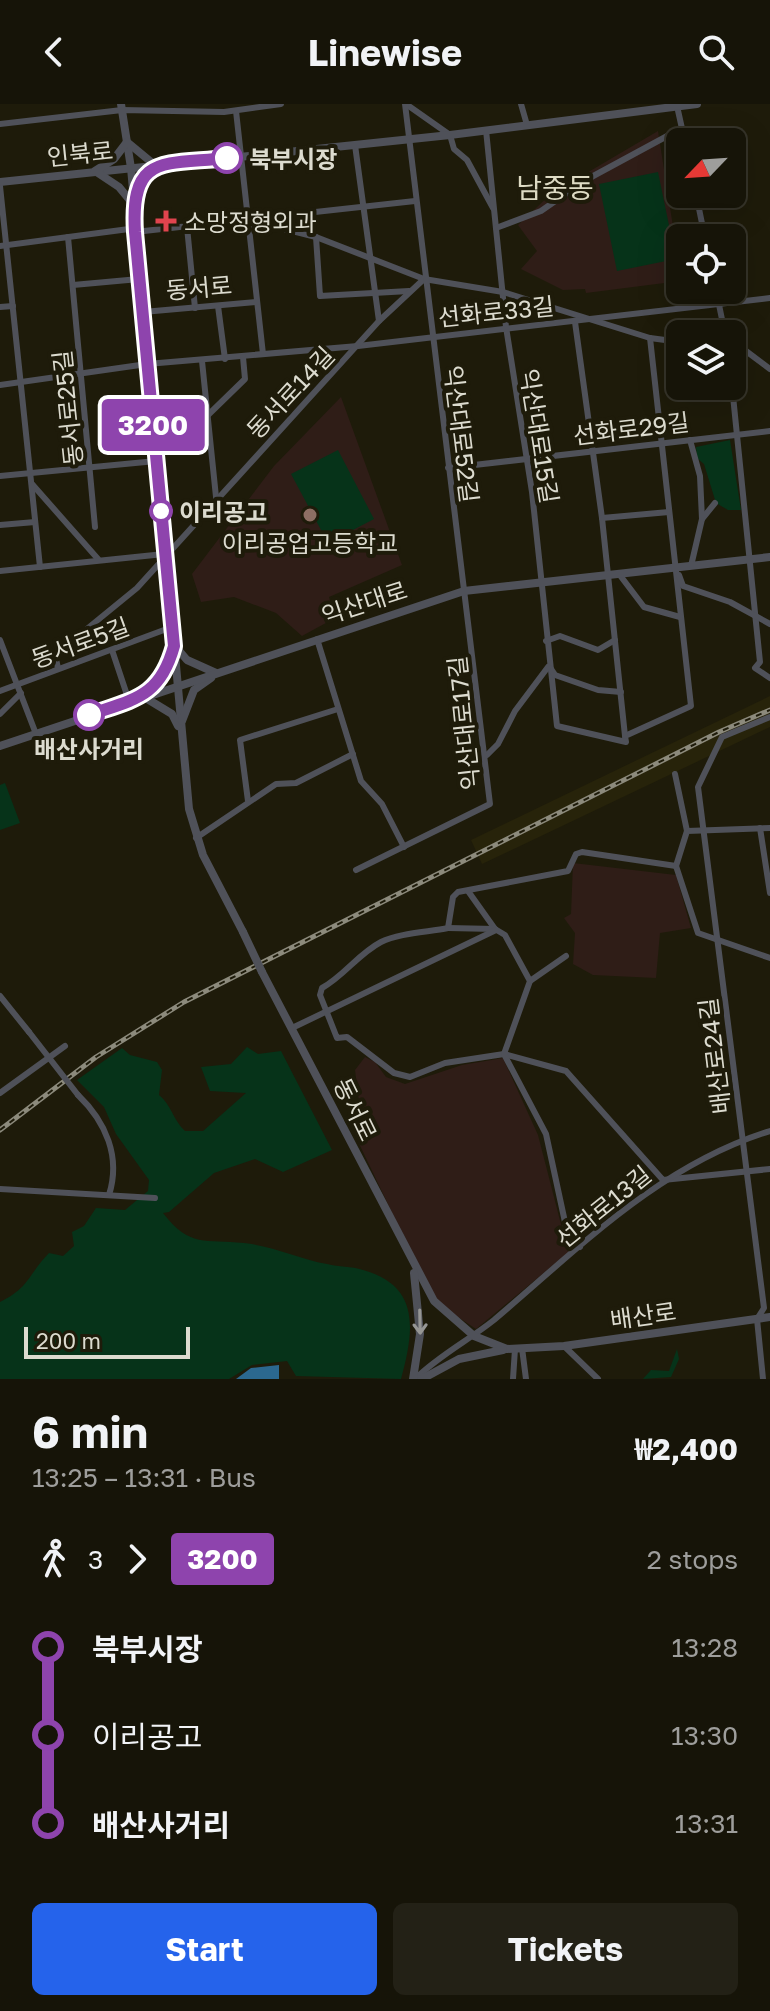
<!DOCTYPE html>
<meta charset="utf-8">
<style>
:root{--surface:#161408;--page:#232116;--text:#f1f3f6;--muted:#9e9e9c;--line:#353329;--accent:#2563eb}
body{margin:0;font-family:"Golos Text","Noto Sans KR",sans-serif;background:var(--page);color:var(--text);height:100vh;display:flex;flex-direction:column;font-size:30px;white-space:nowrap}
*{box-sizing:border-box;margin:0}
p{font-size:26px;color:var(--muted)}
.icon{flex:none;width:44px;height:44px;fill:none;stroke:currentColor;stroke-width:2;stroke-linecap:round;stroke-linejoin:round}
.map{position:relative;height:1275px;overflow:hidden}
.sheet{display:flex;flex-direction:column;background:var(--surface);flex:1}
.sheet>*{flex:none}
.badge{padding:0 16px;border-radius:6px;font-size:28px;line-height:52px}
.needle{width:52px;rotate:245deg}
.controls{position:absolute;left:666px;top:24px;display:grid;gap:16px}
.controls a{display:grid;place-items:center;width:80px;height:80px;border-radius:12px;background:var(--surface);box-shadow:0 8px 32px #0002,0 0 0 2px var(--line);font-size:40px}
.scale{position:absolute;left:24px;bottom:20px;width:166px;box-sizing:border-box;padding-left:8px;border:4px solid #dcdbcf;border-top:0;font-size:22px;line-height:28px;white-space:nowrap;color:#dcdbcf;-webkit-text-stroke:6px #1e1b0a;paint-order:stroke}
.map>.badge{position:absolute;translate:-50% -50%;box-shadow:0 0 0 4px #fff}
.legs{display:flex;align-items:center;gap:12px;height:88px;padding:0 32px;font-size:26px}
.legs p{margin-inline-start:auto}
.summary{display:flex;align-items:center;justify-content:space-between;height:136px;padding:0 32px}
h1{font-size:44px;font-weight:700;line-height:60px}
.cta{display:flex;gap:16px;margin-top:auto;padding:16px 32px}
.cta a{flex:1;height:92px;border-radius:12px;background:var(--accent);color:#fff;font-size:32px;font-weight:700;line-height:92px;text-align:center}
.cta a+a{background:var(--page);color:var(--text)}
ul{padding:0 32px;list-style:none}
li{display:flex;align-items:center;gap:28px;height:88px;font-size:30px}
li i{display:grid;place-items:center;width:12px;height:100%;margin:0 10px;background:currentColor}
li i::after{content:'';width:20px;height:20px;margin:-10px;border:6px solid;border-radius:50%;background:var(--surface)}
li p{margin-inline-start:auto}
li:first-child i{background:linear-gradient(#0000 50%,currentColor 0)}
li:last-child i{background:linear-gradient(currentColor 50%,#0000 0)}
header{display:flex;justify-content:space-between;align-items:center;height:104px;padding:0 32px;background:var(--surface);font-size:36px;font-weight:700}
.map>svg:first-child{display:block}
</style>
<header><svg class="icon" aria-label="back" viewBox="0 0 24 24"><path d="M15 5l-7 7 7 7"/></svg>Linewise<svg class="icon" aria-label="search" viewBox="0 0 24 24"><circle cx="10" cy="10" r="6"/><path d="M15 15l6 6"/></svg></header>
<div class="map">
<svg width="770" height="1275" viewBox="0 0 770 1275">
<rect width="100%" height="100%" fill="#1e1b0a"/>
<!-- built -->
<polygon fill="#27230a" points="770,592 770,623 482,760 471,736"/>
<!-- education -->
<g fill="#2f1d17">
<polygon points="658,27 674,129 700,127 701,134 680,134 680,177 586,189 585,185 563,186 521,165 537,147 518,121 551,90"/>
<polygon points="341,293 402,461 329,493 335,514 302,532 276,509 234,493 201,498 192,470 274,362"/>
<polygon points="573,759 676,771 691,824 660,829 656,874 593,871 573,860 575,829 564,814 571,810"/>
<polygon points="365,953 375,958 386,973 405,980 462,961 503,954 538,1031 564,1132 575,1143 476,1225 440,1201 408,1142 353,1027 362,1020 355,966"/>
</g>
<!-- green -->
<g fill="#063319">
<polygon points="658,68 676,155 617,167 599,80"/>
<polygon points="730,336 741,406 728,406 716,399 704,360 697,354 696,343"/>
<polygon points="338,346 374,415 328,439 291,370"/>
<polygon points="5,679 20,719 0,726 0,681"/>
<path d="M 247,943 L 258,950 L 281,947 L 332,1046 L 283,1068 L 255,1055 L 214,1069 L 169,1108 L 163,1109 C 190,1144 205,1135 244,1139 C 273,1142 299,1155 327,1160 C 339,1163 351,1162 363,1166 C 421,1182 414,1227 401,1275 L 296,1272 L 287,1257 L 252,1261 L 229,1275 L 0,1275 L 0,1198 C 30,1183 27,1172 49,1149 L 63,1152 L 74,1142 L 72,1128 L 84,1122 L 96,1104 L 125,1106 L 148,1087 L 149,1076 L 116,1030 L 104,1003 L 77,976 L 122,944 L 130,951 L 157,958 L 162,966 L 159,991 C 171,1000 173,1016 185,1027 L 203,1027 L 246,989 L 210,987 L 201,963 L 231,960 Z"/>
<polygon points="677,1245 679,1255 671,1273 643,1275 651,1266 669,1267"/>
</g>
<!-- water -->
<polygon fill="#2b688f" points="279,1261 279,1275 236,1275 251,1264"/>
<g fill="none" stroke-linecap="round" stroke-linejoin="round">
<!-- minor -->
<g stroke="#4f5159" stroke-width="6">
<polyline points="406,0 450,31 454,45 467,56 493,104"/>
<polyline points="521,0 527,21"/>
<polyline points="677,2 685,38"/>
<polyline points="236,7 263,250"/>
<polyline points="0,20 122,6 224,8 281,0"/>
<polyline points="486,26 506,223 532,388 557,622 626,638 625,632 691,602 650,234"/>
<polyline points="355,41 379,217"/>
<polyline points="0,82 40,463"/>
<polyline points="696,90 705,134"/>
<polyline points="248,116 316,133 424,175 503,188 650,234 680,238"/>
<polyline points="187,123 195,204"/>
<polyline points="496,124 541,107 584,77 682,24"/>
<polyline points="68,133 95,423"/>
<polyline points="316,133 320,192 409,187"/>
<polyline points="0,142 129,125 135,128 415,97"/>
<polyline points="73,181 139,175"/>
<polyline points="716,186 725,230"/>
<polyline points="218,202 225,255"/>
<polyline points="0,203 13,202"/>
<polyline points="143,208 257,198"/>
<polyline points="575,218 602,414 625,632"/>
<polyline points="732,244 746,247 770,265"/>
<polyline points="202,257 216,393"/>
<polyline points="0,281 147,260 358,242 770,194"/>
<polyline points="732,282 760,558 755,564 770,574"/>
<polyline points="207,312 245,275 243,253"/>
<polyline points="690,336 700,372 702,415"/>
<polyline points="448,364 770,327"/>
<polyline points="0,372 156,357"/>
<polyline points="32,380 98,455"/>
<polyline points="602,414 669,408"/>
<polyline points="0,421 35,418"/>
<polyline points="691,462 702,415 715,399"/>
<polyline points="0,467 164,450"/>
<polyline points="619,470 644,503 680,513"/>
<polyline points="679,471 683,482 730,498 770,520"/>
<polyline points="317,535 361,677 382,700 404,743"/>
<polyline points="0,536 36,630"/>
<polyline points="546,537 560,532 598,546 615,536"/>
<polyline points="112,546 129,597"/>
<polyline points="58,564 55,551 137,484 379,217 424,175"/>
<polyline points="551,565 555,571 598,586 621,588"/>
<polyline points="0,587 172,523"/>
<polyline points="0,610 21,589"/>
<polyline points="487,651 498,640 515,607 548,563"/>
<polyline points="675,670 687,727"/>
<polyline points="248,697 240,636 338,605"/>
<polyline points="760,724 770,789"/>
<polyline points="770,724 687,727 676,762 698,829 770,854"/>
<polyline points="196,734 276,680 296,679 353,650"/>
<path d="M 676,762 L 582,748 L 576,750 L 568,767 L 458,788 L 453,793 L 448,824 C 428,828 399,829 381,838 C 358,850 344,872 322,884 L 320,891 L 337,934 L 347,933 L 394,969 L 410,973 L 445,959 L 504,950 L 566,967 L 663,1076 L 770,1065"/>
<polyline points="356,766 490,700 405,0"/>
<polyline points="468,787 495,825 505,831 530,877 504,950 546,1030 568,1132 580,1143"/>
<polyline points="448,824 495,825"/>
<polyline points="530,877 566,852"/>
<polyline points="0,892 29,928"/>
<polyline points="292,924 496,826"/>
<polyline points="0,989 65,942"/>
<path d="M 78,991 C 106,1018 121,1053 109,1091"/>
<polyline points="0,1085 155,1094"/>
<polyline points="564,1242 598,1275"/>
<polyline points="522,1244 526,1275"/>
<path d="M 415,1275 C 438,1252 469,1236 494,1216 C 580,1143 660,1061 770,1027"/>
<polyline points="513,1275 515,1245"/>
<polyline points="763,1275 757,1215 764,1204 698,683 722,633 770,613"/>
</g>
<!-- tertiary -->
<g stroke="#4f5159" stroke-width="8">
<polyline points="121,0 131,64 189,705 203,751 243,828"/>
<polyline points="0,78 450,31 697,0"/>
<polyline points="136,88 138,78 156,62"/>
<polyline points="133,100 119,83 95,67 114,55 127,38 156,62"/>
<polyline points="175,542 187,556 216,569"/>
<polyline points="145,591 167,567 172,550"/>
<polyline points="144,593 172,610 178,622"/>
<polyline points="182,617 194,586 211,574"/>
<polyline points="0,642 464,487 770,453"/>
<polyline points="262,868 434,1197 474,1232 507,1245 564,1242 770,1213"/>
<polyline points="413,1275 420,1230 414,1169"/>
<polyline points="422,1275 459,1255 503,1246"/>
</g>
<defs>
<polyline id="rail" points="0,1026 96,953 184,898 719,628 770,606"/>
</defs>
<!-- rail casing -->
<use href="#rail" stroke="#8c8a7c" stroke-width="5"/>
<!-- rail -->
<use href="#rail" stroke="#1e1b0a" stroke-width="2" stroke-dasharray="6" stroke-linecap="butt"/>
<!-- minor-bridge -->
<polyline stroke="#4f5159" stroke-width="6" points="29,928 78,991"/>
<!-- tertiary-bridge -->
<polyline stroke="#4f5159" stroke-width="8" points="243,828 262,868"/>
</g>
<!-- one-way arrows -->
<defs><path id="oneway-shaft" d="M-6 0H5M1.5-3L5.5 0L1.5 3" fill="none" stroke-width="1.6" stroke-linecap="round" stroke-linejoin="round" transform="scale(2)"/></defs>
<use stroke="#969694" href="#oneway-shaft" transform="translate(420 1218) rotate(89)"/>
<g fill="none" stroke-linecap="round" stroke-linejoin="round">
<defs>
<path id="line-1" d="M 89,611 C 135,595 160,593 174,542 L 135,128 C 130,49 164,61 227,54"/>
</defs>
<!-- line-1 casing -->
<use href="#line-1" stroke="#fff" stroke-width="18"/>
<!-- line-1 -->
<use href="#line-1" stroke="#8e44ad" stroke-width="12"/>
</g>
<!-- markers -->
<g fill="#fff" stroke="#8e44ad" stroke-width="4">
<circle cx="227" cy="54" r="14"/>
<circle cx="161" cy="407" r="10"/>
<circle cx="89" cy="611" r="14"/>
</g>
<path fill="#e0444e" stroke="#1e1b0a" stroke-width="3" d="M162 105h8v8h8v8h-8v8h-8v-8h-8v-8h8z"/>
<circle fill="#8d6e63" stroke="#1e1b0a" stroke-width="3" cx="310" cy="411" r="8"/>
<g text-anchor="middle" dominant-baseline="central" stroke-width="8" stroke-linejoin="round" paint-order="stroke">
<!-- street labels -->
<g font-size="24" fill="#dcdbcf" stroke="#1e1b0a">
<text transform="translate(80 49) rotate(-6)">인북로</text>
<text transform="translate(199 183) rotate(-5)">동서로</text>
<text transform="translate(496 207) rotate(-6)">선화로33길</text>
<text transform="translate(290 288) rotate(-47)">동서로14길</text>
<text transform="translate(67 304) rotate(-96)">동서로25길</text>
<text transform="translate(631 324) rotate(-7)">선화로29길</text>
<text transform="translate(462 330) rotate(83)">익산대로52길</text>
<text transform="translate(540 332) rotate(81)">익산대로15길</text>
<text transform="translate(364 498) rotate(-18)">익산대로</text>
<text transform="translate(80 538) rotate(-20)">동서로5길</text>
<text transform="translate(463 619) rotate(-96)">익산대로17길</text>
<text transform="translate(714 952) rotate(-97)">배산로24길</text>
<text transform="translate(356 1005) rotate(64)">동서로</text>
<text transform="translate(603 1102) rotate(-39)">선화로13길</text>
<text transform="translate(643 1211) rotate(-8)">배산로</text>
</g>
<!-- stop labels -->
<g font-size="24" font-weight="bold" fill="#dcdbcf" stroke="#1e1b0a" text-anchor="start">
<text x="249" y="54">북부시장</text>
<text x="179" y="407">이리공고</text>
<text x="89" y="644" text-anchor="middle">배산사거리</text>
</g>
<!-- poi labels -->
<g font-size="24" fill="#dcdbcf" stroke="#1e1b0a" text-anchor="start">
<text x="184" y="117">소망정형외과</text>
<text x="310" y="438" text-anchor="middle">이리공업고등학교</text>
</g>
<!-- quarter labels -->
<g font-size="28" fill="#dedbc4" stroke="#1e1b0a">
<text x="555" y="83">남중동</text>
</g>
</g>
</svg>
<div class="controls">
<a><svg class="needle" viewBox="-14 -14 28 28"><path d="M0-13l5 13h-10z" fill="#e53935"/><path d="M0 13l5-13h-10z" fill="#9e9e9c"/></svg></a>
<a><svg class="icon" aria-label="locate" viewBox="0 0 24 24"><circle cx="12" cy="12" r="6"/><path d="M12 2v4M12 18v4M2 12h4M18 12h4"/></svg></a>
<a><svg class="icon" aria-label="layers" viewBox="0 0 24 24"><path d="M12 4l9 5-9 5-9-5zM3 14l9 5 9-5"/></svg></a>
</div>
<div class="scale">200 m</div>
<b class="badge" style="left:153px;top:321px;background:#8e44ad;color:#fff">3200</b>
</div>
<section class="sheet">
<div class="summary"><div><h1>6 min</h1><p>13:25 – 13:31 · Bus</p></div><b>₩2,400</b></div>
<div class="legs"><svg class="icon" aria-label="walk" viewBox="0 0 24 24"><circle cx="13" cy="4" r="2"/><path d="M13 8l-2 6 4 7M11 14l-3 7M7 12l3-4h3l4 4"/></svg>3<svg class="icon" aria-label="forward" viewBox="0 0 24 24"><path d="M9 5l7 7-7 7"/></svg><b class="badge" style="background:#8e44ad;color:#fff">3200</b><p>2 stops</p></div>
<ul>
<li><i style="color:#8e44ad"></i><b>북부시장</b><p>13:28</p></li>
<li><i style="color:#8e44ad"></i><span>이리공고</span><p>13:30</p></li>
<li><i style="color:#8e44ad"></i><b>배산사거리</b><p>13:31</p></li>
</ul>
<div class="cta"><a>Start</a><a>Tickets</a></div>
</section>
